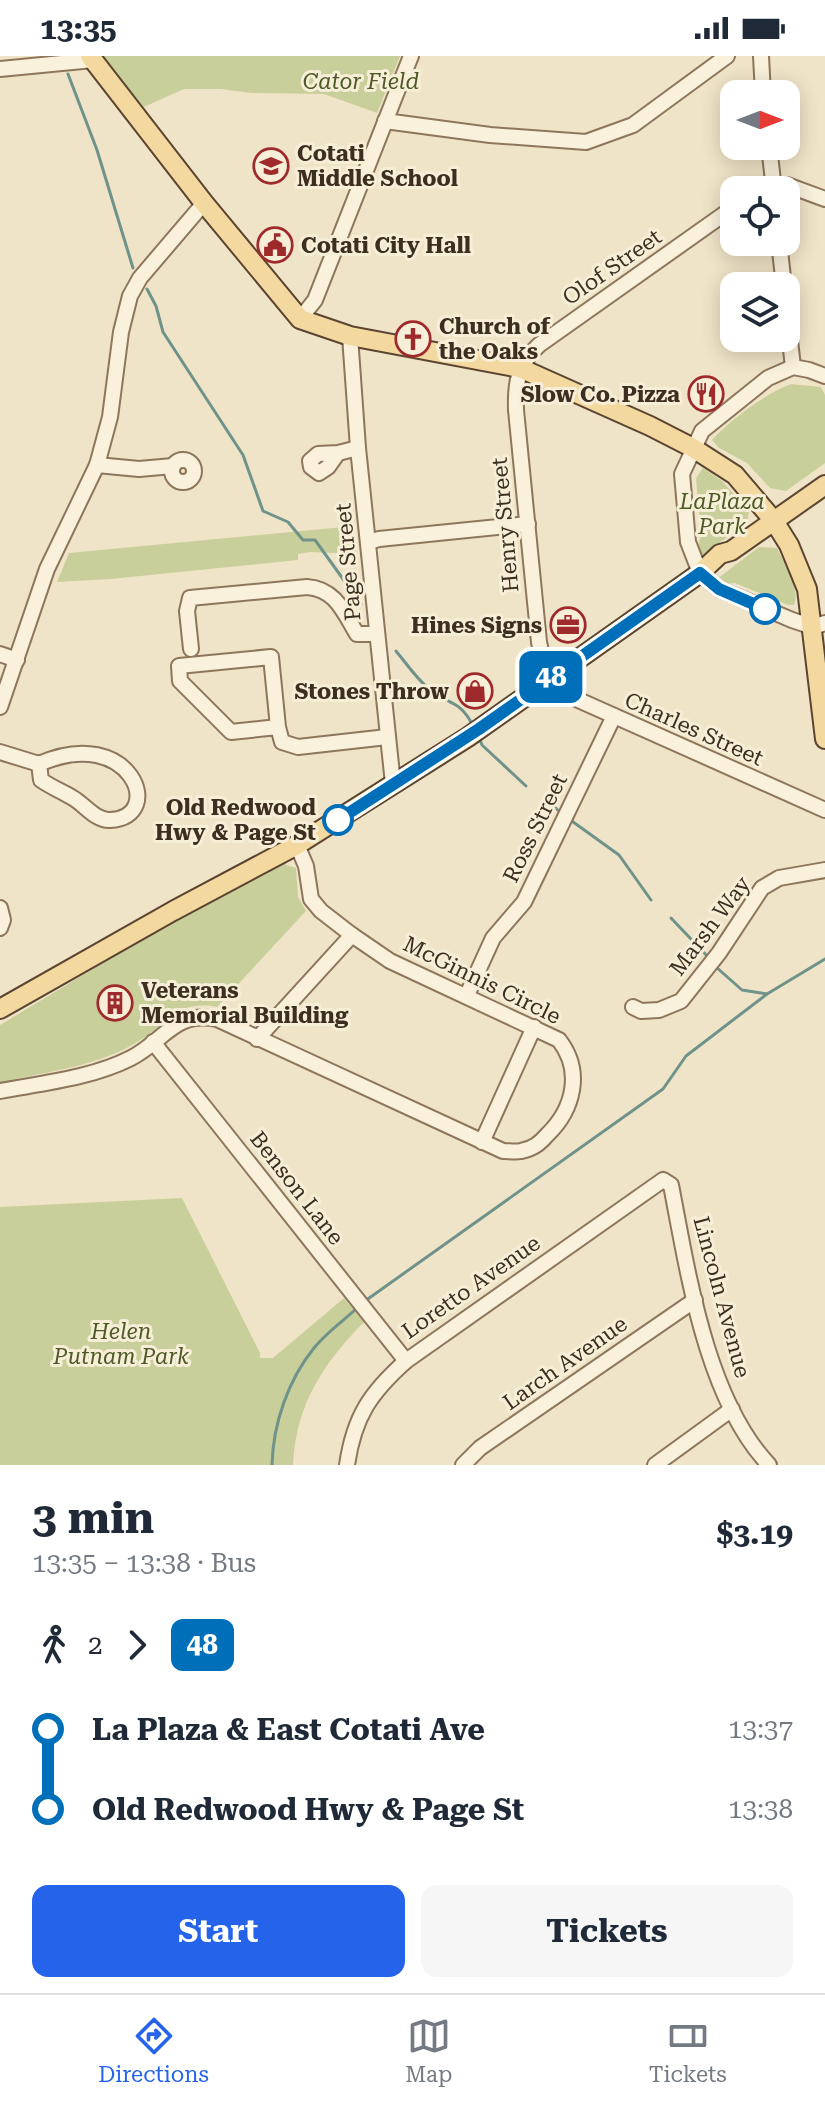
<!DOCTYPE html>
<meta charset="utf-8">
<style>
:root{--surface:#fff;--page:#f6f6f7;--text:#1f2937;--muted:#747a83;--line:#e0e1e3;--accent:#2563eb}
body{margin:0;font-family:"Roboto Serif",serif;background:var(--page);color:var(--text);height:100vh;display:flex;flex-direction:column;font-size:30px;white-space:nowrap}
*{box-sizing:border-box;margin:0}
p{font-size:26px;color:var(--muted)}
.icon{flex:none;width:44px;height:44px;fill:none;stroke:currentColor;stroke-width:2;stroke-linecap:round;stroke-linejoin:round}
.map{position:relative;height:1409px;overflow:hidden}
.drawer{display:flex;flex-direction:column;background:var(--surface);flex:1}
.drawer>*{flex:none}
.badge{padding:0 16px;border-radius:12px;font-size:28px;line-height:52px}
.needle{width:52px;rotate:90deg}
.fabs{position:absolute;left:720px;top:24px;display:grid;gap:16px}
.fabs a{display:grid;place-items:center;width:80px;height:80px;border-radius:16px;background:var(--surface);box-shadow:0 4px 20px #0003;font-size:40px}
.map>.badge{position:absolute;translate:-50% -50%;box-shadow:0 0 0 4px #fff}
.legs{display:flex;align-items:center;gap:12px;height:88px;padding:0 32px;font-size:26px}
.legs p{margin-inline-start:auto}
.overview{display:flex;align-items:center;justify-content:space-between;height:136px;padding:0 32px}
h1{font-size:44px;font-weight:700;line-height:60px}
.cta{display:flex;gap:16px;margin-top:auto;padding:16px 32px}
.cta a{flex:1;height:92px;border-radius:16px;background:var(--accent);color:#fff;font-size:32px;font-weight:700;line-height:92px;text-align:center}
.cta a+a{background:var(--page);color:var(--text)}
ul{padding:0 32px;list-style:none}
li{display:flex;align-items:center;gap:28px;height:80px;font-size:30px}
li i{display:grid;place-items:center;width:12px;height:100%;margin:0 10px;background:currentColor}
li i::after{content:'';width:20px;height:20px;margin:-10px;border:6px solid;border-radius:50%;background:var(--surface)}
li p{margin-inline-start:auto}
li:first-child i{background:linear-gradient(#0000 50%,currentColor 0)}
li:last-child i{background:linear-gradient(currentColor 50%,#0000 0)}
.status{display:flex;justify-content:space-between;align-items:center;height:56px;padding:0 40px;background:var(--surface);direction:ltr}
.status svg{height:22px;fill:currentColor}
.dock{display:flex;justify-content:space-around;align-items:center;height:112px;border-top:2px solid var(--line);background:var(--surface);font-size:22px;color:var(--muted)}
.dock a{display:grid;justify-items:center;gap:4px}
.dock .selected{color:var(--accent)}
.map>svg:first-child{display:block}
</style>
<div class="status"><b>13:35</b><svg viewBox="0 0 49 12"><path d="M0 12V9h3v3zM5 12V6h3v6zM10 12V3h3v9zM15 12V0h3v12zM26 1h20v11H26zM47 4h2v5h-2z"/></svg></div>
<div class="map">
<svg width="825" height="1409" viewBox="0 0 825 1409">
<rect width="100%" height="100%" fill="#f0e4c8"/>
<!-- green -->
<g fill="#c9cf9b">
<polygon points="99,0 400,0 377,57 324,38 251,37 221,33 184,33 144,51"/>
<path d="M 791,328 L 821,331 L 825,339 L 825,407 L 786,435 L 770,432 L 747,407 L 719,392 L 712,384 C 730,364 766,337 791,328 Z"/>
<polygon points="703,412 722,425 749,455 747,467 716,489 711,498 703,503 698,502 696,495 701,480 696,422"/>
<polygon points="354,470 356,498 310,496 298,498 298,504 111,523 57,526 69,497"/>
<path d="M 759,491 L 777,492 C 784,508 801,532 794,549 L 788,549 L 735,527 L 722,528 L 717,523 Z"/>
<path d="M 286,803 L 286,809 L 296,812 L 298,841 L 306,855 L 217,951 C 178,944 171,964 142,983 C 101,1010 47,1016 0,1026 L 0,969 L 176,863 Z"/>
<path d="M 182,1142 L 260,1297 L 260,1302 L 273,1302 L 344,1242 L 364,1266 C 323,1308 296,1348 293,1409 L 0,1409 L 0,1151 Z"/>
</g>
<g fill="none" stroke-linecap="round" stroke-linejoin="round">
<!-- stream -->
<g stroke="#6f938a" stroke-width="3">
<polyline points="68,18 97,94 133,212"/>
<polyline points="147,233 156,250 163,276 243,399 263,455 288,466 303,484 315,484 361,548"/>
<path d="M 396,595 C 406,607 416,622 429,633 C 447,649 459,643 472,668"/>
<polyline points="479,682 482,689 526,730"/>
<polyline points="551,748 560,756"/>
<polyline points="569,763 619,799 651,844"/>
<polyline points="671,862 709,902"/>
<polyline points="716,911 742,934 767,938"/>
<polyline points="365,1245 663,1033 686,1000 767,938 825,903"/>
<path d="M 272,1409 C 273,1368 288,1324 314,1292 C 326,1277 343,1265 356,1253"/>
</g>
<defs>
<g id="minor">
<polyline points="761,0 763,38"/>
<polyline points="0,13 93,4"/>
<polyline points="385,65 490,79 586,86 633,69 727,0"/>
<polyline points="769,90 774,134"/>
<polyline points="760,134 787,129 825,143"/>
<path d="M 734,151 L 539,289 C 518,308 515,327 516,354 L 539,586 L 542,600 L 574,642 L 825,754"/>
<polyline points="779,186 784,230"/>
<polyline points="786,249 793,311"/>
<polyline points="300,263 315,244 411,0"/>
<polyline points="350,280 358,392 393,728"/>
<polyline points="825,320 809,314 793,311 768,322 702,375 682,418 688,486 700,517 719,533 792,564 813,571 825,567"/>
<polyline points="338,397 318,398 310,405 311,411 319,417 328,411 338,397 358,392"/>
<circle cx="183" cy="415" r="11"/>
<polyline points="97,409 139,413 173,410"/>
<polyline points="369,486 379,483 528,468"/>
<path d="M 191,593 L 187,555 L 190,542 L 307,531 C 336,533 344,557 357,578 L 377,578"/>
<polyline points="0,598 17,604"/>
<polyline points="0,651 47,513 97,409 110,361 121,276 130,240 140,222 204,147"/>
<polyline points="278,671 271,601 179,610 180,625 231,676 278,671 282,686 298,691 387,681"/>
<path d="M 0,696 L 39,708 C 131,667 167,762 110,764 C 96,765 85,749 73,742 C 63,736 51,731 41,724 L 39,708"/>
<polyline points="0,852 3,864 0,872"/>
<polyline points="467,939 493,882 524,846 614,660"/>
<polyline points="633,951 641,955 659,954 681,945 719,897 762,832 779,822 825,814"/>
<polyline points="257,983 352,879"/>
<polyline points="153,986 406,1305"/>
<path d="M 0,1035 C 43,1027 92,1022 131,1002 C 164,985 175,954 217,963 L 503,1095 C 509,1095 516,1096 521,1095 C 533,1093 540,1087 547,1079 C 574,1053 583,1015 559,984 L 390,905 L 352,879 L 321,855 L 311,843 L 306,810 L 297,789"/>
<polyline points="482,1086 534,971"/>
<path d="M 347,1409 C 354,1361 370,1337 406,1305 L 663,1124 L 671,1129 C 688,1217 706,1342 769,1409"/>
<polyline points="463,1409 480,1392 695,1244"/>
<polyline points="655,1409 732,1353"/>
</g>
<g id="major">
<polyline points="90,0 204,147 300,263 350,280 520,312 650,370 693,392 735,419 774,465 789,489 807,533 825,683"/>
<polyline points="0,953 173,855 297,789 468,681 700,517 720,498 731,495 825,429"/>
</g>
</defs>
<!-- minor casing -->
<use href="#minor" stroke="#8d765c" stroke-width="18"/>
<!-- major casing -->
<use href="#major" stroke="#5b4430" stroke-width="22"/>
<!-- minor -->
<use href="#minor" stroke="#faf1dc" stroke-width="14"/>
<!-- major -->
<use href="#major" stroke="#f3d9a0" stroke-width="18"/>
</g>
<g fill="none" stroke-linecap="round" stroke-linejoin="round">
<defs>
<polyline id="line-1" points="338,764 479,673 700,517 719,533 765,553"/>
</defs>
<!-- line-1 casing -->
<use href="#line-1" stroke="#fff" stroke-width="18"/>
<!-- line-1 -->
<use href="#line-1" stroke="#006fba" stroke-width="12"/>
</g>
<!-- icons -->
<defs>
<symbol id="school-ring" viewBox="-11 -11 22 22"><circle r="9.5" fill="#f7eed8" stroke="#9e2a2b" stroke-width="1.5"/><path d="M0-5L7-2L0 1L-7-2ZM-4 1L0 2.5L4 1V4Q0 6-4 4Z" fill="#9e2a2b"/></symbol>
<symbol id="civic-ring" viewBox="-11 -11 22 22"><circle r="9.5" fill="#f7eed8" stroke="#9e2a2b" stroke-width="1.5"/><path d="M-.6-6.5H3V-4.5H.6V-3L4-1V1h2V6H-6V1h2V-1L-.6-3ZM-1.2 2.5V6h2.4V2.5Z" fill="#9e2a2b"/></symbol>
<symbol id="church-ring" viewBox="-11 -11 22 22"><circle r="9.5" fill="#f7eed8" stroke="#9e2a2b" stroke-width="1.5"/><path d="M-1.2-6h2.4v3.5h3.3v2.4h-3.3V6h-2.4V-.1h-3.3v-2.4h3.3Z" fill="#9e2a2b"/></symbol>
<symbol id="restaurant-ring" viewBox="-11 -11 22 22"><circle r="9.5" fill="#f7eed8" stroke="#9e2a2b" stroke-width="1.5"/><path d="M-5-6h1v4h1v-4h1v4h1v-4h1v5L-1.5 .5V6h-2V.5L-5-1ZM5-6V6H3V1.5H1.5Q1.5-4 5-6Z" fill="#9e2a2b"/></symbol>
<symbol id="office-ring" viewBox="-11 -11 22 22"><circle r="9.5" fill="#f7eed8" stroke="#9e2a2b" stroke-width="1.5"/><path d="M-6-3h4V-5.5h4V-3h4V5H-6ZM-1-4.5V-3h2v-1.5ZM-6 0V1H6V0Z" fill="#9e2a2b"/></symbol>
<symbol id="shop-ring" viewBox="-11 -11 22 22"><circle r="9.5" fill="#f7eed8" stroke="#9e2a2b" stroke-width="1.5"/><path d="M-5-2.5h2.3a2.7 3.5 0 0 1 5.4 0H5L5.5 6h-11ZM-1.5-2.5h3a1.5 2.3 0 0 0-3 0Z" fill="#9e2a2b"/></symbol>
<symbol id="building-ring" viewBox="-11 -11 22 22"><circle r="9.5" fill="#f7eed8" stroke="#9e2a2b" stroke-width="1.5"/><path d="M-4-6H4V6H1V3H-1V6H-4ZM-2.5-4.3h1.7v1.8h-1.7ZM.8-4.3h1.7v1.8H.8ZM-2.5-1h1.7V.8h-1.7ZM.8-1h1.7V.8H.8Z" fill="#9e2a2b"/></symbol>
</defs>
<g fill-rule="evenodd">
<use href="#school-ring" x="251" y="90" width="40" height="40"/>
<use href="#civic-ring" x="255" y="169" width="40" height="40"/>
<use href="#church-ring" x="393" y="263" width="40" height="40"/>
<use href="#restaurant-ring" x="686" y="318" width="40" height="40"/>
<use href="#office-ring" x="548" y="549" width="40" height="40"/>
<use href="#shop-ring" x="455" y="615" width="40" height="40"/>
<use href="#building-ring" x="95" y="927" width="40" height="40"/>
</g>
<!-- markers -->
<g fill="#fff" stroke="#006fba" stroke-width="4">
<circle cx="765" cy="553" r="14"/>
<circle cx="338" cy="764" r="14"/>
</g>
<g text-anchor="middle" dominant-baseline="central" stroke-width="6" stroke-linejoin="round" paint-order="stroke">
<!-- park labels -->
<g font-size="22" font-style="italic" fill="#4d5a26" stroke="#f7eed8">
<text x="361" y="25">Cator Field</text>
<text x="722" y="445">LaPlaza<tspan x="722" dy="25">Park</tspan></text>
<text x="121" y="1275">Helen<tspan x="121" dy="25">Putnam Park</tspan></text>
</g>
<!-- poi labels -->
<g font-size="22" font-weight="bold" fill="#3d2e20" stroke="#f7eed8" text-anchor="start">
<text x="297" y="97">Cotati<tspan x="297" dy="25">Middle School</tspan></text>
<text x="301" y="189">Cotati City Hall</text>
<text x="439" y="270">Church of<tspan x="439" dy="25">the Oaks</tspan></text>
<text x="680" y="338" text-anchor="end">Slow Co. Pizza</text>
<text x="542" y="569" text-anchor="end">Hines Signs</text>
<text x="449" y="635" text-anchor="end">Stones Throw</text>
<text x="141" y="934">Veterans<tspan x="141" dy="25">Memorial Building</tspan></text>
</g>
<!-- street labels -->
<g font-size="22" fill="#3d2e20" stroke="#f7eed8">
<text transform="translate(612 211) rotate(-35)">Olof Street</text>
<text transform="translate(505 469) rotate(-95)">Henry Street</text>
<text transform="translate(348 506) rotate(-95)">Page Street</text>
<text transform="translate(694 673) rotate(24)">Charles Street</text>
<text transform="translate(535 772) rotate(-64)">Ross Street</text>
<text transform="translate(710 870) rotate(-53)">Marsh Way</text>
<text transform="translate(482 924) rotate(26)">McGinnis Circle</text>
<text transform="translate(297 1132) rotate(52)">Benson Lane</text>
<text transform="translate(471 1231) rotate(-35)">Loretto Avenue</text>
<text transform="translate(722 1241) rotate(75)">Lincoln Avenue</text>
<text transform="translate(565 1307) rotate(-35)">Larch Avenue</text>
</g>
<!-- stop labels -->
<g font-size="22" font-weight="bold" fill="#3d2e20" stroke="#f7eed8" text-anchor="end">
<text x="316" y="751">Old Redwood<tspan x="316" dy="25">Hwy &amp; Page St</tspan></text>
</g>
</g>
</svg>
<div class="fabs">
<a><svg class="needle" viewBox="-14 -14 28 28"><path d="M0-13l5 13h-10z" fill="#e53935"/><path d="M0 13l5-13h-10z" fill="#747a83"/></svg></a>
<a><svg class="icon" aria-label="locate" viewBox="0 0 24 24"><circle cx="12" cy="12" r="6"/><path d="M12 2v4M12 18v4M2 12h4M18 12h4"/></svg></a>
<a><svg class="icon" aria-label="layers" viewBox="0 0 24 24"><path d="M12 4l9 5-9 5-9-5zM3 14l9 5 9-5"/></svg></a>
</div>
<b class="badge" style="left:551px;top:621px;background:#006fba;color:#fff">48</b>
</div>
<section class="drawer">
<div class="overview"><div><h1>3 min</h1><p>13:35 – 13:38 · Bus</p></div><b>$3.19</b></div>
<div class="legs"><svg class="icon" aria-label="walk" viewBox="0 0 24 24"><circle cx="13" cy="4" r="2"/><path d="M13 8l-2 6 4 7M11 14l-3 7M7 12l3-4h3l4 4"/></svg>2<svg class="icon" aria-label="forward" viewBox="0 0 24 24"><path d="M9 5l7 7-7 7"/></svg><b class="badge" style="background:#006fba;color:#fff">48</b></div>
<ul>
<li><i style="color:#006fba"></i><b>La Plaza &amp; East Cotati Ave</b><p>13:37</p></li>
<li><i style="color:#006fba"></i><b>Old Redwood Hwy &amp; Page St</b><p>13:38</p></li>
</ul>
<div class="cta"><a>Start</a><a>Tickets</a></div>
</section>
<nav class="dock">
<a class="selected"><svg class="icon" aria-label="directions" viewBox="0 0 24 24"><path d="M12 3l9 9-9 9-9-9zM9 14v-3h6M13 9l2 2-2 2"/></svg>Directions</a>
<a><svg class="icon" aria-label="map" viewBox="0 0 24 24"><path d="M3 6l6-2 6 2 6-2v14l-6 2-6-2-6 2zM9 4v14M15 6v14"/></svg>Map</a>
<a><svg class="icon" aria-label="tickets" viewBox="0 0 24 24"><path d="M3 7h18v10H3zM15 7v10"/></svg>Tickets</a>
</nav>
